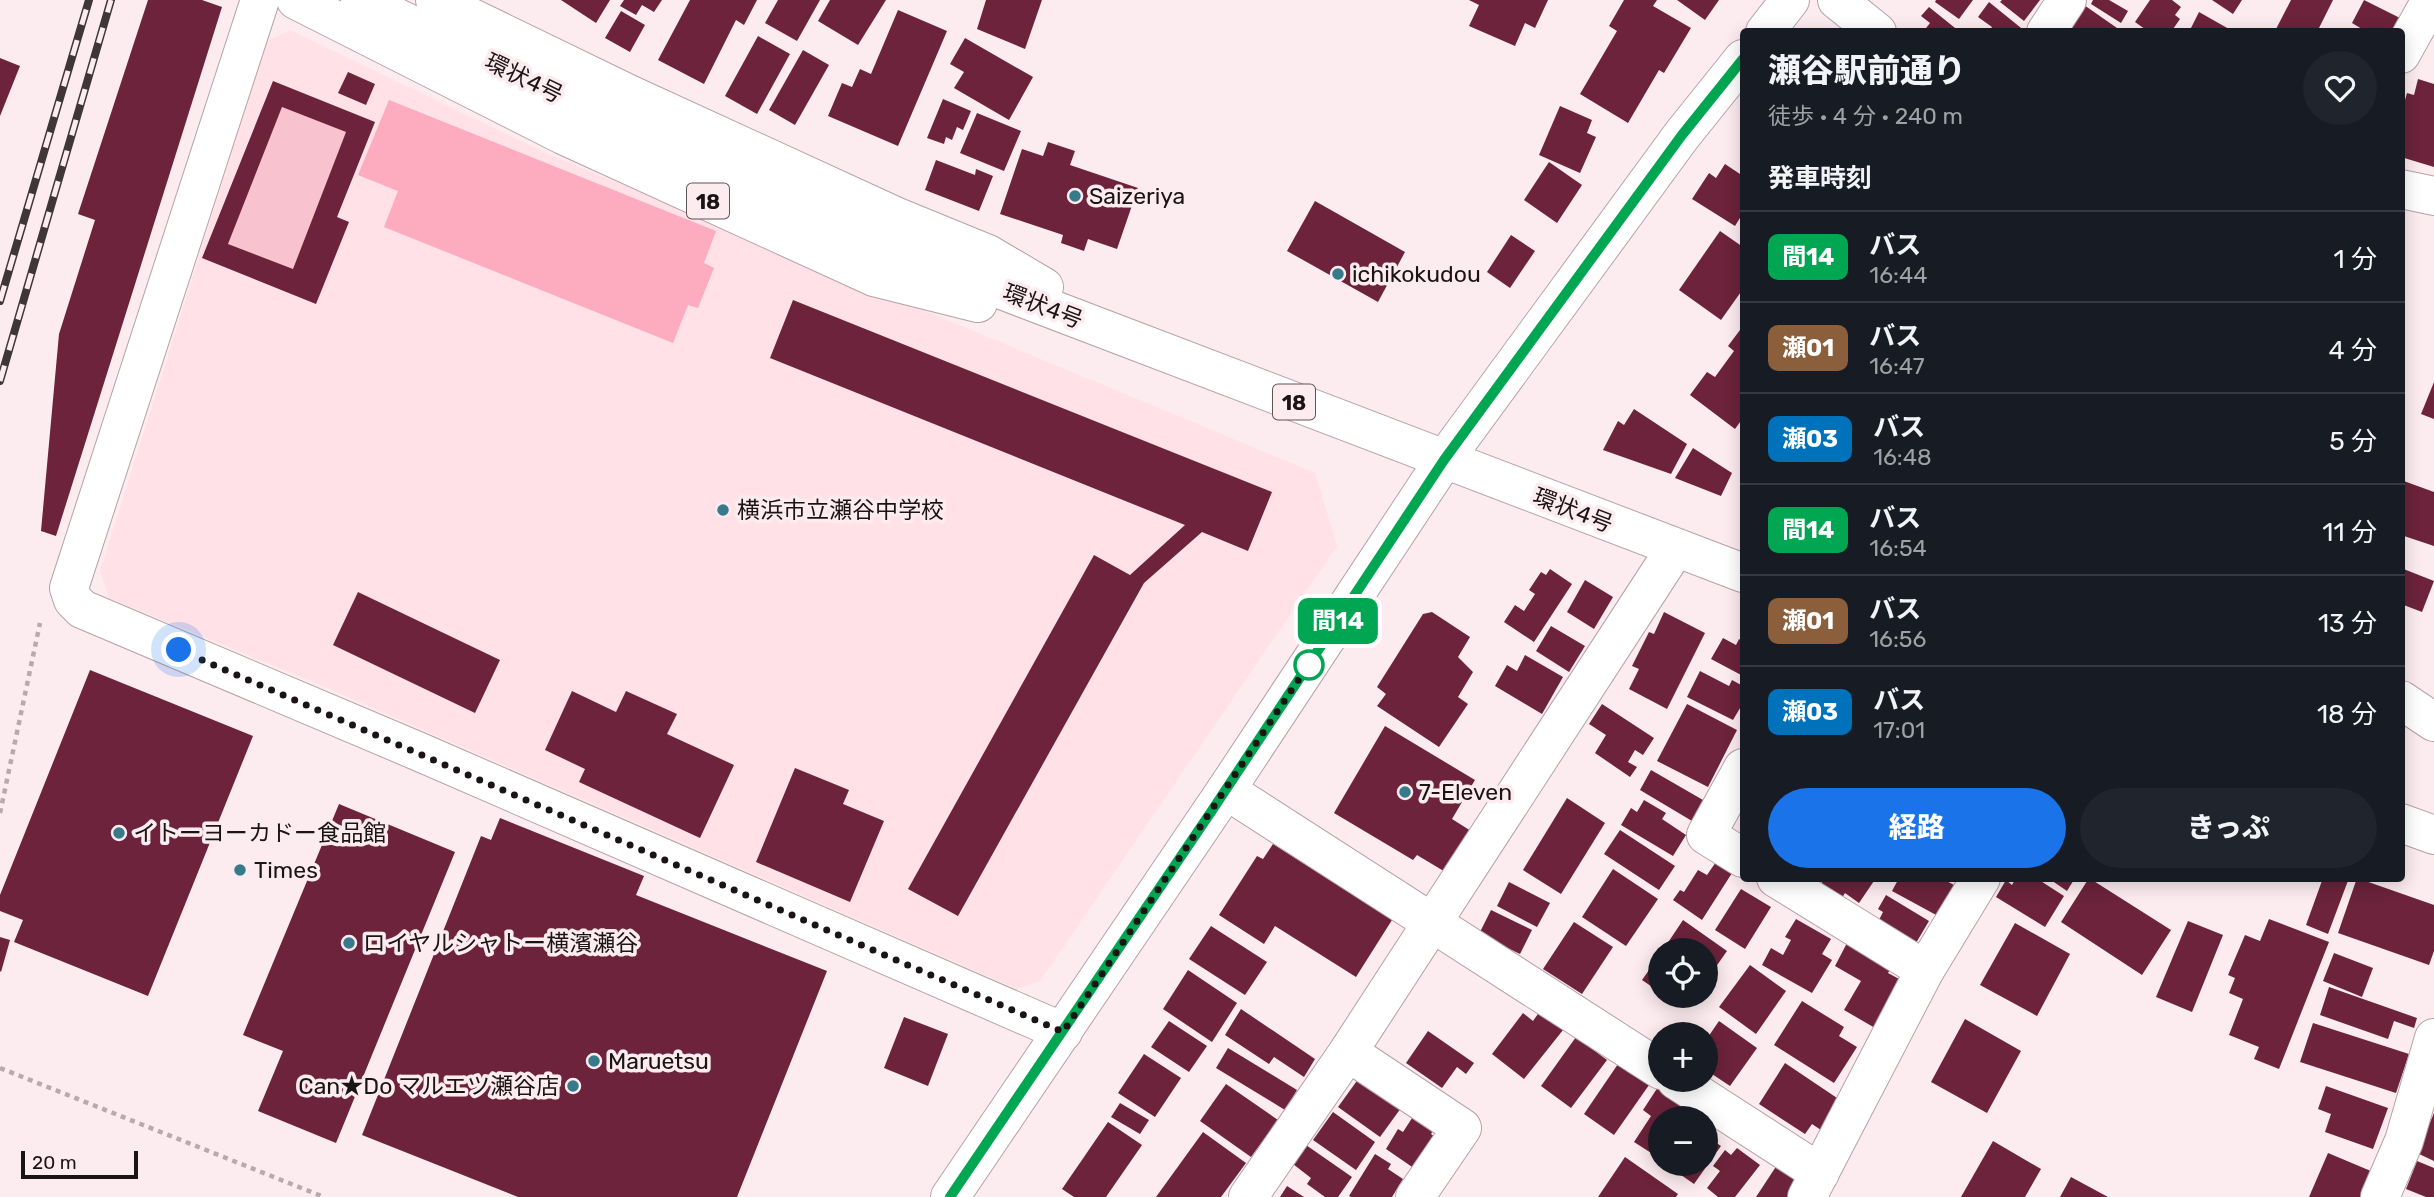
<!DOCTYPE html>
<html lang="ja">
<meta charset="utf-8">
<style>
:root{--surface:#171b24;--page:#20242c;--text:#f1f3f6;--muted:#9ea1a6;--line:#363941;--accent:#1a73e8}
body{margin:0;font-family:Rubik,"Noto Sans JP",sans-serif;background:var(--page);color:var(--text);height:100vh;display:flex;flex-direction:column;font-size:26px;white-space:nowrap}
*{box-sizing:border-box;margin:0}
p{font-size:23px;color:var(--muted)}
.icon{flex:none;width:38px;height:38px;fill:none;stroke:currentColor;stroke-width:2;stroke-linecap:round;stroke-linejoin:round}
.map{position:relative;flex:1;overflow:hidden}
.details{position:absolute;left:1740px;top:28px;width:665px;height:854px;display:flex;flex-direction:column;background:var(--surface);border-radius:7px;box-shadow:0 4px 18px #0003}
.details>*{flex:none}
.badge{padding:0 14px;border-radius:10px;font-size:24px;line-height:46px}
.buttons{position:absolute;left:1648px;top:938px;display:grid;gap:14px}
.buttons a{display:grid;place-items:center;width:70px;height:70px;border-radius:50%;background:var(--surface);box-shadow:0 4px 18px #0003;font-size:35px}
.scale{position:absolute;left:21px;bottom:18px;width:117px;box-sizing:border-box;padding-left:7px;border:4px solid #1b1415;border-top:0;font-size:19px;line-height:24px;white-space:nowrap;color:#1b1415;-webkit-text-stroke:5px #fdecef;paint-order:stroke}
.you{position:absolute;width:35px;height:35px;margin:-18px;border:5px solid #fff;border-radius:50%;background:#1a73e8;box-shadow:0 0 0 10px #1a73e833}
.map>.badge{position:absolute;translate:-50% -50%;box-shadow:0 0 0 4px #fff}
h2{padding:0 28px;font-size:26px;line-height:63px}
.round{display:grid;place-items:center;flex:none;width:74px;height:74px;border-radius:37px;background:var(--page)}
.headline{display:flex;align-items:center;justify-content:space-between;height:119px;padding:0 28px}
h1{font-size:33px;font-weight:800;line-height:52px}
.cta{display:flex;gap:14px;margin-top:auto;padding:14px 28px}
.cta a{flex:1;height:80px;border-radius:42px;background:var(--accent);color:#fff;font-size:28px;font-weight:800;line-height:80px;text-align:center}
.cta a+a{background:var(--page);color:var(--text)}
ul{padding:0;list-style:none}
li{display:flex;align-items:center;gap:21px;height:91px;padding:0 28px;border-top:2px solid var(--line)}
li div{flex:1}
li b{display:block;font-size:26px}
li em{font-style:normal}
li .badge{min-width:77px;font-weight:700;text-align:center}
.map>svg:first-child{display:block}
</style>
<div class="map">
<svg width="2434" height="1197" viewBox="0 0 2434 1197">
<rect width="100%" height="100%" fill="#fdecef"/>
<!-- built -->
<polygon fill="#ffe1e7" points="290,30 548,154 1315,473 1337,546 1040,981 1017,989 318,684 109,598 100,571 267,41"/>
<!-- green -->
<polygon fill="#fdabbf" points="389,100 716,231 704,263 714,268 698,308 688,305 673,343 384,227 398,191 358,175"/>
<!-- water -->
<polygon fill="#f8c2ce" points="282,107 346,132 293,269 228,244"/>
<!-- building -->
<g fill="#6c233b" fill-rule="evenodd">
<polygon points="148,0 202,0 222,7 56,536 41,531 59,334 95,220 78,214"/>
<polygon points="561,0 610,0 596,23"/>
<polygon points="624,0 662,0 654,12 642,5 636,15 620,6"/>
<polygon points="690,0 757,0 744,25 736,20 704,84 658,60"/>
<polygon points="778,0 820,0 797,41 765,23"/>
<polygon points="830,0 886,0 858,45 818,21"/>
<polygon points="986,0 1042,0 1025,49 977,29"/>
<polygon points="1469,0 1548,0 1535,28 1525,23 1515,46 1469,26 1479,5"/>
<polygon points="1624,0 1657,0 1653,6 1691,28 1664,73 1659,70 1628,123 1580,94 1617,31 1609,26"/>
<polygon points="1677,0 1719,0 1705,20"/>
<polygon points="1936,0 1973,0 1959,19 1935,2"/>
<polygon points="2002,0 2040,0 2024,21 2000,2"/>
<polygon points="2093,0 2109,0 2128,11 2121,23 2091,4"/>
<polygon points="2150,0 2172,0 2181,7 2175,15 2180,19 2171,32 2149,32 2135,22"/>
<polygon points="2212,0 2242,0 2233,14"/>
<polygon points="2291,0 2333,0 2317,32 2277,32 2275,31"/>
<polygon points="2364,0 2402,19 2395,32 2367,32 2352,23"/>
<polygon points="1989,2 2026,32 1989,32 1992,27 1978,17"/>
<polygon points="2084,5 2117,28 2114,32 2072,32 2073,29 2070,27"/>
<polygon points="1929,7 1960,32 1923,32 1930,23 1921,16"/>
<polygon points="898,10 947,31 898,146 828,116 842,83 852,87 860,69 871,74"/>
<polygon points="621,11 645,25 630,52 605,38"/>
<polygon points="2199,12 2229,29 2227,32 2189,32"/>
<polygon points="758,36 790,54 757,114 725,96"/>
<polygon points="965,38 1033,77 1009,120 954,88 964,72 950,64"/>
<polygon points="803,50 829,65 795,125 769,110"/>
<polygon points="0,58 20,66 0,116"/>
<polygon points="348,72 375,84 366,105 338,93"/>
<polygon points="2418,79 2434,84 2434,167 2401,157 2401,114 2407,93 2414,95"/>
<path d="M 273,81 L 375,122 L 337,217 L 349,222 L 316,304 L 202,258 ZM 282,107 L 346,132 L 293,269 L 228,244 Z"/>
<polygon points="943,99 971,111 963,130 957,127 952,140 946,137 944,144 927,138"/>
<polygon points="1560,106 1592,120 1587,133 1596,137 1580,173 1539,155"/>
<polygon points="977,113 1021,131 1004,171 960,153"/>
<polygon points="1048,142 1075,151 1070,165 1138,188 1117,249 1088,239 1084,251 1061,243 1063,235 1000,214 1022,149 1043,156"/>
<polygon points="936,160 975,175 976,169 993,176 979,211 925,190"/>
<polygon points="1549,162 1582,185 1557,223 1524,200"/>
<polygon points="1725,164 1743,176 1743,213 1735,226 1692,199 1709,173 1716,178"/>
<polygon points="1315,201 1405,252 1378,302 1287,251"/>
<polygon points="1720,231 1743,247 1743,289 1721,320 1679,290"/>
<polygon points="1511,235 1535,251 1510,288 1487,272"/>
<polygon points="793,300 1272,492 1248,551 1202,532 1144,583 958,916 908,889 1094,555 1130,575 1185,525 770,358"/>
<polygon points="1743,326 1743,418 1735,429 1690,395 1707,372 1715,377 1734,351 1728,346"/>
<polygon points="2434,382 2434,419 2421,414"/>
<polygon points="1634,409 1687,444 1671,474 1603,450 1618,421 1624,425"/>
<polygon points="1693,448 1732,473 1721,496 1675,478"/>
<polygon points="2401,480 2434,492 2434,546 2401,535"/>
<polygon points="2401,568 2434,581 2422,612 2401,604"/>
<polygon points="1550,569 1572,584 1534,642 1504,622 1515,605 1524,611 1535,594 1529,590 1541,572 1546,575"/>
<polygon points="1585,580 1613,597 1594,629 1567,612"/>
<polygon points="358,592 500,660 475,713 333,645"/>
<polygon points="1432,612 1470,637 1458,657 1473,672 1458,697 1468,704 1439,747 1377,706 1386,694 1377,687 1423,614"/>
<polygon points="1664,612 1705,633 1667,709 1629,689 1639,669 1632,666 1649,632 1654,634"/>
<polygon points="1551,626 1585,646 1569,672 1536,651"/>
<polygon points="1723,638 1736,645 1739,639 1743,642 1743,676 1711,659"/>
<polygon points="1525,655 1563,677 1542,714 1495,686 1507,665 1517,671"/>
<polygon points="90,670 253,736 148,996 14,942 23,920 0,911 0,895"/>
<polygon points="1700,671 1729,686 1732,680 1743,686 1743,703 1733,720 1687,697"/>
<polygon points="572,691 616,712 626,691 677,714 667,734 734,765 700,838 579,782 585,769 545,750"/>
<polygon points="1602,704 1654,738 1643,755 1635,750 1628,762 1637,767 1630,777 1595,753 1606,735 1589,724"/>
<polygon points="1687,704 1737,730 1708,787 1657,761"/>
<polygon points="1385,726 1475,780 1452,819 1471,831 1447,873 1417,855 1413,860 1334,813"/>
<polygon points="795,768 849,790 843,804 884,821 850,902 756,862"/>
<polygon points="1651,770 1703,800 1692,821 1640,790"/>
<polygon points="1567,798 1605,823 1561,894 1523,870"/>
<polygon points="1644,800 1666,813 1662,819 1686,835 1673,856 1621,825 1631,808 1637,812"/>
<polygon points="339,804 455,852 336,1143 258,1111 283,1051 243,1035"/>
<polygon points="500,818 644,876 636,895 827,971 737,1197 518,1197 362,1135 481,836 491,840"/>
<polygon points="1620,830 1675,866 1659,890 1604,854"/>
<polygon points="1273,844 1392,920 1356,977 1275,926 1264,944 1219,915 1257,856 1263,859"/>
<polygon points="1716,862 1732,873 1702,920 1673,900 1680,890 1684,892 1698,870 1707,875"/>
<polygon points="1613,869 1658,899 1626,946 1582,917"/>
<polygon points="1825,878 1876,878 1859,903 1845,893 1840,901 1819,887"/>
<polygon points="1899,878 1941,878 1954,885 1938,916 1892,891"/>
<polygon points="2016,878 2036,878 2064,896 2045,927 1996,897 2006,880 2012,885"/>
<polygon points="2048,878 2075,878 2067,891"/>
<polygon points="2089,878 2171,930 2142,975 2061,922"/>
<polygon points="2323,878 2349,878 2328,934 2306,925"/>
<polygon points="2357,878 2434,905 2434,951 2429,965 2338,933"/>
<polygon points="1509,882 1550,903 1537,927 1497,906"/>
<polygon points="1741,889 1771,907 1745,949 1715,930"/>
<polygon points="1886,895 1929,921 1916,943 1879,920 1883,912 1878,909"/>
<polygon points="1491,910 1532,930 1520,954 1479,934"/>
<polygon points="1796,919 1831,939 1822,954 1832,960 1812,993 1762,965 1771,948 1783,955 1791,940 1785,937"/>
<polygon points="2269,919 2329,942 2279,1069 2254,1059 2259,1047 2229,1035 2243,999 2229,993 2235,978 2228,975 2245,935 2260,941"/>
<polygon points="1683,920 1727,951 1706,981 1706,950 1663,950"/>
<polygon points="2188,921 2223,935 2192,1012 2156,997"/>
<polygon points="1574,922 1613,947 1582,994 1543,969"/>
<polygon points="2015,923 2070,954 2037,1016 1980,985"/>
<polygon points="1211,926 1267,962 1245,995 1189,959"/>
<polygon points="0,937 10,940 1,972 0,971"/>
<polygon points="1847,943 1891,968 1888,973 1901,980 1875,1028 1844,1010 1861,981 1835,966"/>
<polygon points="1661,953 1661,993 1642,980"/>
<polygon points="2334,953 2373,968 2362,997 2323,981"/>
<polygon points="1750,965 1786,991 1756,1034 1719,1007"/>
<polygon points="1188,970 1237,1003 1212,1042 1163,1009"/>
<polygon points="2329,987 2417,1018 2414,1028 2394,1021 2388,1039 2320,1015"/>
<polygon points="1802,1001 1844,1027 1839,1036 1857,1047 1834,1083 1774,1045"/>
<polygon points="1241,1009 1315,1059 1304,1077 1274,1057 1269,1064 1225,1035"/>
<polygon points="1540,1011 1563,1030 1524,1079 1492,1054 1523,1013 1533,1021"/>
<polygon points="904,1017 948,1034 928,1086 884,1068"/>
<polygon points="1965,1019 2021,1051 1987,1113 1931,1082"/>
<polygon points="1169,1021 1207,1046 1189,1072 1151,1047"/>
<polygon points="1719,1021 1757,1048 1730,1086 1706,1070 1706,1040"/>
<polygon points="2313,1023 2409,1054 2396,1093 2300,1062"/>
<polygon points="1428,1031 1474,1063 1466,1074 1457,1067 1442,1088 1406,1063"/>
<polygon points="1576,1037 1607,1060 1571,1108 1541,1086"/>
<polygon points="1228,1048 1297,1090 1285,1110 1216,1068"/>
<polygon points="1144,1054 1181,1078 1155,1117 1118,1093"/>
<polygon points="1785,1063 1840,1100 1821,1130 1812,1124 1805,1134 1759,1104"/>
<polygon points="1618,1064 1649,1085 1614,1135 1584,1114"/>
<polygon points="1359,1078 1401,1108 1380,1137 1338,1107"/>
<polygon points="1226,1084 1278,1120 1251,1157 1200,1121"/>
<polygon points="2326,1086 2388,1108 2373,1149 2325,1132 2331,1114 2318,1109"/>
<polygon points="1658,1087 1690,1107 1683,1118 1661,1118 1661,1154 1659,1158 1634,1142 1651,1116 1643,1110"/>
<polygon points="1120,1103 1149,1120 1140,1134 1111,1117"/>
<polygon points="1333,1112 1375,1142 1356,1170 1313,1140"/>
<polygon points="1416,1112 1436,1126 1431,1134 1439,1140 1418,1171 1386,1149 1398,1129 1403,1132"/>
<polygon points="2434,1113 2434,1161 2417,1153"/>
<polygon points="1108,1122 1142,1145 1106,1197 1074,1197 1062,1189"/>
<polygon points="1203,1132 1246,1163 1221,1197 1156,1197"/>
<polygon points="1706,1136 1721,1146 1694,1184 1671,1168 1674,1164 1706,1164"/>
<polygon points="1993,1141 2041,1169 2025,1197 1961,1197"/>
<polygon points="1306,1145 1352,1177 1338,1197 1325,1197 1307,1184 1311,1178 1293,1164"/>
<polygon points="1737,1148 1760,1165 1735,1197 1718,1197 1707,1188 1720,1171 1713,1166 1725,1150 1731,1155"/>
<polygon points="2328,1153 2378,1174 2368,1197 2309,1197"/>
<polygon points="1375,1154 1391,1164 1388,1169 1403,1179 1392,1197 1351,1197 1349,1196"/>
<polygon points="1625,1157 1678,1194 1676,1197 1598,1197"/>
<polygon points="2417,1161 2434,1168 2434,1197 2426,1197 2406,1189"/>
<polygon points="1777,1165 1798,1179 1787,1197 1756,1197"/>
<polygon points="2071,1177 2108,1197 2060,1197"/>
<polygon points="1287,1186 1304,1197 1280,1197"/>
</g>
<g fill="none" stroke-linecap="round" stroke-linejoin="round">
<defs>
<g id="minor">
<polyline points="260,0 69,588 73,600 82,609 422,753 1063,1032"/>
<polyline points="1837,0 1877,32"/>
<polyline points="2046,32 2067,0"/>
<polyline points="2401,54 2431,0"/>
<polyline points="2401,189 2434,196"/>
<polyline points="2401,700 2434,722"/>
<polyline points="1743,768 1706,835 1743,858"/>
<polyline points="1226,790 1661,1070"/>
<polyline points="1776,878 1925,970"/>
<polyline points="1348,1052 1462,1128 1415,1197"/>
<polyline points="1676,1080 1820,1173"/>
<polyline points="1248,1197 1348,1052 1675,549"/>
<polyline points="1807,1197 1925,970 1981,878"/>
<polyline points="2380,1197 2404,1141 2434,1038"/>
</g>
<g id="major">
<polyline points="296,0 563,135 874,277 978,303"/>
<polyline points="360,0 604,117 889,247 1743,573"/>
<polyline points="435,0 629,94 895,216 988,254 1044,287"/>
<polyline points="1765,32 1790,0"/>
<polyline points="2401,823 2434,835"/>
<polyline points="950,1197 1226,790 1444,460 1682,135 1743,59"/>
</g>
</defs>
<!-- minor casing -->
<use href="#minor" stroke="#b6a2a6" stroke-width="40"/>
<!-- major casing -->
<use href="#major" stroke="#b6a2a6" stroke-width="40"/>
<!-- path -->
<g stroke="#b7a9ac" stroke-width="4.5" stroke-dasharray="5 5" stroke-linecap="butt">
<polyline points="0,813 40,623"/>
<polyline points="0,1068 324,1197"/>
</g>
<!-- minor -->
<use href="#minor" stroke="#fff" stroke-width="38"/>
<!-- major -->
<use href="#major" stroke="#fff" stroke-width="38"/>
<defs>
<g id="rail">
<polyline points="0,301 89,0"/>
<polyline points="0,381 111,0"/>
</g>
</defs>
<!-- rail casing -->
<use href="#rail" stroke="#3f3638" stroke-width="8"/>
<!-- rail -->
<use href="#rail" stroke="#fdecef" stroke-width="5" stroke-dasharray="16" stroke-linecap="butt"/>
</g>
<g fill="none" stroke-linecap="round" stroke-linejoin="round">
<defs>
<polyline id="line" points="950,1197 1211,812 1444,460 1682,135 1743,59"/>
</defs>
<!-- line casing -->
<use href="#line" stroke="#fff" stroke-width="16"/>
<!-- line -->
<use href="#line" stroke="#00a651" stroke-width="10"/>
<!-- walk -->
<polyline stroke="#1b1415" stroke-width="7" stroke-dasharray="0 12.6" points="179,650 1063,1032 1313,658 1309,665"/>
</g>
<!-- markers -->
<g fill="#377b8a" stroke="#fdecef" stroke-width="2.5">
<circle cx="1075" cy="196" r="7"/>
<circle cx="1338" cy="274" r="7"/>
<circle cx="723" cy="510" r="7"/>
<circle cx="1405" cy="792" r="7"/>
<circle cx="119" cy="833" r="7"/>
<circle cx="240" cy="870" r="7"/>
<circle cx="349" cy="943" r="7"/>
<circle cx="594" cy="1061" r="7"/>
<circle cx="573" cy="1086" r="7"/>
</g>
<circle fill="#fff" stroke="#00a651" stroke-width="3.5" cx="1309" cy="665" r="14"/>
<g text-anchor="middle" dominant-baseline="central" stroke-width="7" stroke-linejoin="round" paint-order="stroke">
<!-- shield labels -->
<g fill="#fdecef" stroke="#5f5556" stroke-width="2">
<rect x="687" y="183.5" width="42" height="35" rx="5"/>
<rect x="1273" y="384.5" width="42" height="35" rx="5"/>
</g>
<g font-size="21" font-weight="bold" fill="#1b1415">
<text x="708" y="201">18</text>
<text x="1294" y="402">18</text>
</g>
<!-- street labels -->
<g font-size="23" fill="#1b1415" stroke="#fdecef">
<text transform="translate(524 78) rotate(26)">環状4号</text>
<text transform="translate(1043 306) rotate(21)">環状4号</text>
<text transform="translate(1573 510) rotate(21)">環状4号</text>
</g>
<!-- poi labels -->
<g font-size="23" fill="#1b1415" stroke="#fdecef" text-anchor="start">
<text x="1089" y="196">Saizeriya</text>
<text x="1352" y="274">ichikokudou</text>
<text x="737" y="510">横浜市立瀬谷中学校</text>
<text x="1419" y="792">7-Eleven</text>
<text x="133" y="833">イトーヨーカドー食品館</text>
<text x="254" y="870">Times</text>
<text x="363" y="943">ロイヤルシャトー横濱瀬谷</text>
<text x="608" y="1061">Maruetsu</text>
<text x="559" y="1086" text-anchor="end">Can★Do マルエツ瀬谷店</text>
</g>
</g>
</svg>
<div class="buttons">
<a><svg class="icon" aria-label="locate" viewBox="0 0 24 24"><circle cx="12" cy="12" r="6"/><path d="M12 2v4M12 18v4M2 12h4M18 12h4"/></svg></a>
<a>+</a>
<a>−</a>
</div>
<div class="scale">20 m</div>
<div class="you" style="left:179px;top:650px"></div>
<b class="badge" style="left:1338px;top:621px;background:#00a651;color:#fff">間14</b>
<section class="details">
<div class="headline"><div><h1>瀬谷駅前通り</h1><p>徒歩 · 4 分 · 240 m</p></div><a class="round"><svg class="icon" aria-label="heart" viewBox="0 0 24 24"><path d="M12 20l-8-8c-3-5 5-10 8-4 3-6 11-1 8 4z"/></svg></a></div>
<h2>発車時刻</h2>
<ul>
<li><span class="badge" style="background:#00a651;color:#fff">間14</span><div><b>バス</b><p>16:44</p></div><em>1 分</em></li>
<li><span class="badge" style="background:#8b5e3c;color:#fff">瀬01</span><div><b>バス</b><p>16:47</p></div><em>4 分</em></li>
<li><span class="badge" style="background:#0072bc;color:#fff">瀬03</span><div><b>バス</b><p>16:48</p></div><em>5 分</em></li>
<li><span class="badge" style="background:#00a651;color:#fff">間14</span><div><b>バス</b><p>16:54</p></div><em>11 分</em></li>
<li><span class="badge" style="background:#8b5e3c;color:#fff">瀬01</span><div><b>バス</b><p>16:56</p></div><em>13 分</em></li>
<li><span class="badge" style="background:#0072bc;color:#fff">瀬03</span><div><b>バス</b><p>17:01</p></div><em>18 分</em></li>
</ul>
<div class="cta"><a>経路</a><a>きっぷ</a></div>
</section>
</div>
